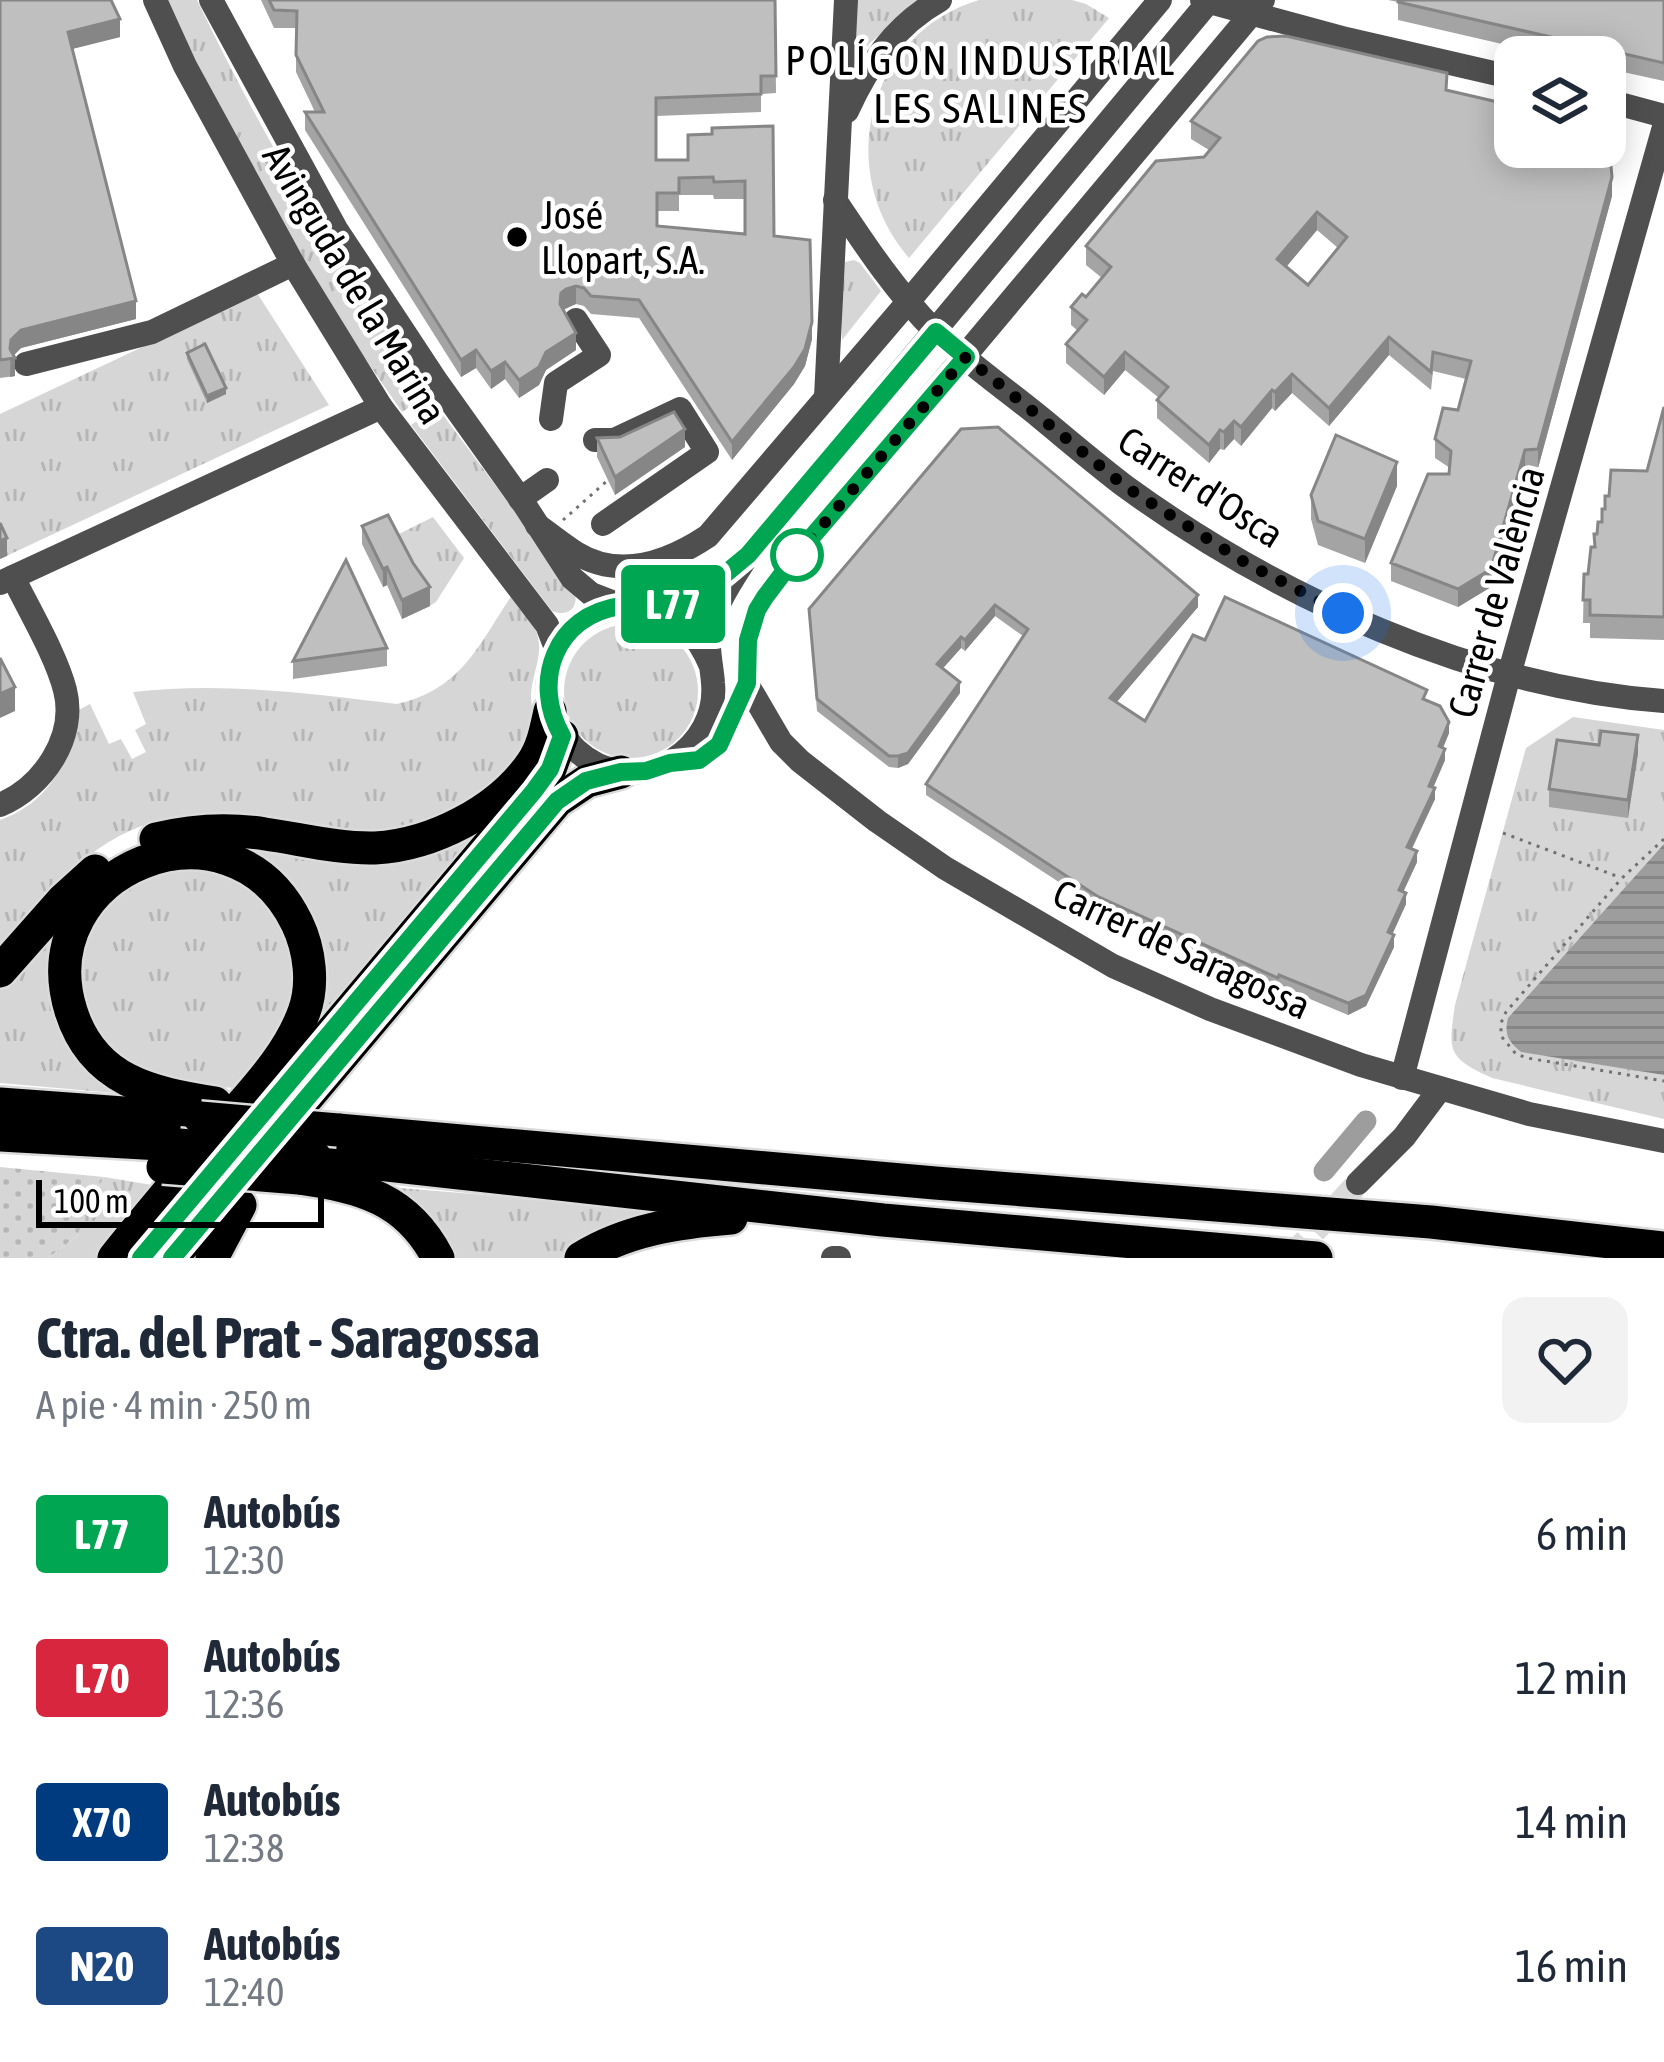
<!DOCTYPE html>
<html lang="es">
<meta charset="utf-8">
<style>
:root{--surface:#fff;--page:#f2f2f3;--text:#1f2937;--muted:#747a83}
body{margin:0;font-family:"Asap Condensed",sans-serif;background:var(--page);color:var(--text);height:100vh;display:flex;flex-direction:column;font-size:45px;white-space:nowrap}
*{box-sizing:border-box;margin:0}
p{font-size:39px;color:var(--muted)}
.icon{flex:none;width:66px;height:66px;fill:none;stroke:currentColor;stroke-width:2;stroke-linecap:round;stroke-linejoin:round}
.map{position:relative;height:1258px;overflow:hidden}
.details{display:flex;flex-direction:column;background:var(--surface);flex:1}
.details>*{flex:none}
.badge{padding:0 24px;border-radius:9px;font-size:42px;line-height:78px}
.tools{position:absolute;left:1494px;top:36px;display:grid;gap:24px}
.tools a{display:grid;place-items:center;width:132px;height:132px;border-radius:24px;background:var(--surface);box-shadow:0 6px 30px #0003;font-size:60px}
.scale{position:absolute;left:36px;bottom:30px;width:288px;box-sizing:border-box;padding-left:12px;border:6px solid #000;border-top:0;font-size:33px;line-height:42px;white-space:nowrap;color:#000;-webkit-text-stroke:9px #fff;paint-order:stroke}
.you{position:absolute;width:60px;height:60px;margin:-30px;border:9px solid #fff;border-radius:50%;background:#1a73e8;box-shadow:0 0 0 18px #1a73e833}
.map>.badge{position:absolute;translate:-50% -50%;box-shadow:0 0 0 6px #fff}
.round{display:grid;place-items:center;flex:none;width:126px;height:126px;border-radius:24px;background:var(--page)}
.headline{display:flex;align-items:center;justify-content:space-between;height:204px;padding:0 36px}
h1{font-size:57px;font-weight:700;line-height:90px}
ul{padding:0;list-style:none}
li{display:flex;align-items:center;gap:36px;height:144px;padding:0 36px}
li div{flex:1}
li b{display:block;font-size:45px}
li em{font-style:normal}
li .badge{min-width:132px;font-weight:700;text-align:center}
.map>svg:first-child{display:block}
</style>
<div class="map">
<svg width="1664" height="1258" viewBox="0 0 1664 1258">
<defs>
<pattern id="grass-tufts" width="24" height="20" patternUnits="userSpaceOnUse" patternTransform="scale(3)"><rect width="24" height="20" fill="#d6d6d6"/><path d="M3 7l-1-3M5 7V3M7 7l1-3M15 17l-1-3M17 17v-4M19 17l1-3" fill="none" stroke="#b6b6b6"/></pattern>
<pattern id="garden-dots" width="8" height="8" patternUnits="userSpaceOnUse" patternTransform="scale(3)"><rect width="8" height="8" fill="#d6d6d6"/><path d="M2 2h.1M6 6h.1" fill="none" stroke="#b6b6b6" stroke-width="1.8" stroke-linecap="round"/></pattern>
<pattern id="water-rules" width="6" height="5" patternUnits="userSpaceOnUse" patternTransform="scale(3)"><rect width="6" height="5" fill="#9d9d9d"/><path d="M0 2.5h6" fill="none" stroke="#858585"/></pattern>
</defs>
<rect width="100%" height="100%" fill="#fff"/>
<!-- grass -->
<g fill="url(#grass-tufts)">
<path d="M 163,0 L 197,0 C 263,138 341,268 428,395 L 402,412 L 353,341 L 249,168 Z"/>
<polygon points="855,0 921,0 870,43 854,64"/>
<path d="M 979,0 L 1072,0 L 1086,4 L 1109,18 L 909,258 C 834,172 866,34 979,0 Z"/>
<polygon points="854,260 860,263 881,291 842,340 840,272 845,262"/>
<polygon points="257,293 329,405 0,559 0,414"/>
<path d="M 437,407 L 573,589 C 581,606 569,618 552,611 L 411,425 Z"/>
<polygon points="433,517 464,558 436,602 430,606 417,588 391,538"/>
<path d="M 512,595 C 525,613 541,628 539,651 C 538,666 531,681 531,696 C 531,708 537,721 534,732 C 514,796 402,836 342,834 C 325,833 306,825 289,821 C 244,812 198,809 154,822 C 87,841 45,897 0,946 L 0,820 C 49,803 71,760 77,711 L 90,704 L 109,744 L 121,739 L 132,759 L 146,752 L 135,730 L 146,724 L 133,692 C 222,682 309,693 397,704 C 462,689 478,646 512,595 Z"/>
<circle cx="631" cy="691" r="67"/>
<path d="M 1573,717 L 1664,730 L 1664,1119 L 1492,1078 C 1447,1058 1448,1051 1455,1005 L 1526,748 Z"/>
<polygon points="498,808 267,1092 321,963 209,841 310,850"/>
<path d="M 199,865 C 217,873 246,879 260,893 C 293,925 306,984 283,1026 C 272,1048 254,1068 239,1088 L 188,1086 L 121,1061 L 100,1039 L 90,1020 L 79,967 L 96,911 L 130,880 Z"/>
<polygon points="58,920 57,950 126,1094 0,1083 0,985"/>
<polygon points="104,1177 158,1186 98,1258 48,1258 78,1235 85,1212"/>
<polygon points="388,1187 671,1210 596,1240 562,1258 450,1258"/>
</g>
<!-- garden -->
<polygon fill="url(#garden-dots)" points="0,1167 104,1177 85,1212 78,1235 48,1258 0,1258"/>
<!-- water -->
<path fill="url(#water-rules)" d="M 1664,844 L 1664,1075 L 1521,1052 C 1508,1041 1504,1034 1508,1018 Z"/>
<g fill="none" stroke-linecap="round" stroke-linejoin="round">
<!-- canal -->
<polyline stroke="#9d9d9d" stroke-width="21" points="1324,1171 1366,1121"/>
<!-- minor-tunnel -->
<polyline stroke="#d9d9d9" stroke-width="24" stroke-dasharray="24 12" stroke-linecap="butt" points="1290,1258 1358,1183"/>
<defs>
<g id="highway">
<path d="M 156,839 C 193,830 228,828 265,834 C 301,839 338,849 375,848 C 432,845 499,811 532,763 C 543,747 546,729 550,711"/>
<polyline points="0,971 63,900 95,871"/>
<polyline points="274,1100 534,791 550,769 562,736"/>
<polyline points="0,1104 192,1118"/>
<polyline points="338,1130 935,1183 1431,1222 1664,1248"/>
<polyline points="0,1135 179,1145"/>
<polyline points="315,1157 883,1220 1316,1258"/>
<path d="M 299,1178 C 361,1187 407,1198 438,1258"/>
<path d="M 114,1258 C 150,1213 188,1169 225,1124 C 254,1090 288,1056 304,1012 C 314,985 310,950 297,923 C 231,786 27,869 71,1011 C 93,1081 151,1093 215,1103"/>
<polyline points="172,1258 557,801 587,781 621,772"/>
<polyline points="212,1258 240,1205"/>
<path d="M 581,1258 C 626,1230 679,1222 731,1218"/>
</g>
</defs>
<!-- highway casing -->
<use href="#highway" stroke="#dbdbdb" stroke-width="38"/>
<!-- path -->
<g stroke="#717171" stroke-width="3" stroke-dasharray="3 6" stroke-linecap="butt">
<polyline points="563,520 608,480"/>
<polyline points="1503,833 1619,877"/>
<polyline points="1664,839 1622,878 1506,1012 1501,1023 1501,1036 1516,1054 1527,1058 1664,1081"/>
</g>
<!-- minor -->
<g stroke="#4f4f4f" stroke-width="24">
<polyline points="155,0 185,66 293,264 381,407 547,625 557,651"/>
<polyline points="211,0 336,229 437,382 524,504 572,578 591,594 622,606"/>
<polyline points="1202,0 1346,39 1515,78"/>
<polyline points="1605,100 1664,116"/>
<path d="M 847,111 C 868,65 895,25 940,0"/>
<path d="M 835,200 C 865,245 896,292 935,331 C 967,363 1006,389 1041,418 C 1069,441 1097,465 1126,487 C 1279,598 1474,687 1664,701"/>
<polyline points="26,364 152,332 293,264"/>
<polyline points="826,397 846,0"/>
<polyline points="551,419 556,383 599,355 576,320"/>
<polyline points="595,440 614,440 680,409 707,452 603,524"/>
<polyline points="520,499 547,480"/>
<path d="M 537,525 C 550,534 562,544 576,553 C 620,580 669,562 708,536 L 908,302 L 1160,0"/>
<polyline points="0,583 381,407"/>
<polyline points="655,609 686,600 732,568"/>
<path d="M 711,666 C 705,652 698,639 687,628 C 646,591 579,604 555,654 C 522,725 605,804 673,760 C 699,744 716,715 713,683 C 712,668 708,653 709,638 C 711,609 733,579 748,555 L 1210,0"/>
<polyline points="747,684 781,742 800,761 877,821 945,868 1113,966 1210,1009 1361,1065 1529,1114 1664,1141"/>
<polyline points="672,762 699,760 719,745 747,684 748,640 757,610 776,581 1263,0"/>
<path d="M 0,805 C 43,787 77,737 65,690 C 56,655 29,610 13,577"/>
<polyline points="1402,1078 1509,675 1664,127"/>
<polyline points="1358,1183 1404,1137 1440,1089"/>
<polyline points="833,1258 839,1258"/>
</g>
<!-- highway -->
<use href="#highway" stroke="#000" stroke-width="33"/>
<defs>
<g id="highway-bridge">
<polyline points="200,1118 338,1130"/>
<polyline points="179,1145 315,1157"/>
<polyline points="163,1167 299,1178"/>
</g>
</defs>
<!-- highway-bridge casing -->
<use href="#highway-bridge" stroke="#dbdbdb" stroke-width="38" stroke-linecap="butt"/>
<!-- highway-bridge -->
<use href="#highway-bridge" stroke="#000" stroke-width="33"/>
</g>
<!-- wall -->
<g fill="#a4a4a4" fill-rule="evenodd">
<polygon points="0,0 120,37 72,49 136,319 21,348 14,355 15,376 0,378"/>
<path d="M 261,0 L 775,0 L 776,93 L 761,94 L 761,112 L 656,116 L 656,160 L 688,160 L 712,134 L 773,126 L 774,236 L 812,339 L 805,366 L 794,384 L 732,460 L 639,318 L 591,314 L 584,306 L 576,304 L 566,307 L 563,310 L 576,350 L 546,370 L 539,385 L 519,398 L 505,379 L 491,389 L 476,368 L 461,377 L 305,130 L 305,112 L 315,112 L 296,72 L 296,28 L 274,28 ZM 679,195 L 713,195 L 714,199 L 745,199 L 745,234 L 657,226 L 657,211 L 679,211 Z"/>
<polygon points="1388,0 1664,0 1664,81 1605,68 1605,57 1559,57 1398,20 1398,2"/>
<path d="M 1447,90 L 1612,196 L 1538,468 L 1525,468 L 1491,587 L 1458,607 L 1391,581 L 1391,563 L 1449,474 L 1450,468 L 1435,458 L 1435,439 L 1458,410 L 1466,379 L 1433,371 L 1431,390 L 1389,355 L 1329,426 L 1292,393 L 1275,411 L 1272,408 L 1241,446 L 1234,439 L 1224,450 L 1220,449 L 1209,463 L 1157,418 L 1157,400 L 1159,398 L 1125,370 L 1104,395 L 1066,363 L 1066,344 L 1078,331 L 1071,325 L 1071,307 L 1086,297 L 1102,278 L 1086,265 L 1086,246 L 1204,157 L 1209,150 L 1191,139 L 1191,121 ZM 1317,230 L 1338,248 L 1308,285 L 1286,267 Z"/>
<polygon points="187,353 226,394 207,403 187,359"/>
<polygon points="1664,407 1664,640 1590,638 1590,623 1583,623 1584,574 1588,574 1609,496 1647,471"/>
<polygon points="961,429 1198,607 1116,702 1145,721 1205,640 1427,701 1449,733 1443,748 1445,760 1433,788 1435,799 1412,849 1417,862 1403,892 1406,904 1392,934 1394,947 1366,1006 1348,1015 1279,986 1278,989 1097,907 926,795 926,784 1023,636 995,616 965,651 961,648 943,668 960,693 908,764 898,768 889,767 817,711 809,609"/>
<polygon points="597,438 685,447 615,495 597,457"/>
<polygon points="1397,486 1365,563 1318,545 1311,519 1311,495"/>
<polygon points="362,526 430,606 402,619 387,585 383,587 362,544"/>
<polygon points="387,648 387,666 293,679 293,661"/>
<polygon points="1638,753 1628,818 1549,807 1549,789"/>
</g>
<!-- shaded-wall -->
<g fill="#868686">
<polygon points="120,19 120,37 68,50 68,32"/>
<polygon points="1612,177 1612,196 1538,468 1538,449"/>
<polygon points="1317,212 1317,230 1277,278 1277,259"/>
<polygon points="576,286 576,304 561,311 561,293"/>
<polygon points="136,301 136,319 21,348 11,358 15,358 15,376 10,377 11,340 21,330"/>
<polygon points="812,322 812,339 805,366 794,384 732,460 732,442"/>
<polygon points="576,333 576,350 546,370 539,385 519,398 519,380 546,352"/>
<polygon points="1389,337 1389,355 1329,426 1329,408"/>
<polygon points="476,350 476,368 461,377 461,360"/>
<polygon points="1125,352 1125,370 1104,395 1104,377"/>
<polygon points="505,362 505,379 491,389 491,371"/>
<polygon points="1292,374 1292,393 1275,411 1275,392"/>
<polygon points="226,388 226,394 207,403 207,396"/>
<polygon points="1272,390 1272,408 1241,446 1241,427"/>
<polygon points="1234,421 1234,439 1224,450 1224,432"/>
<polygon points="685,429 685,447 615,495 615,477"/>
<polygon points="1220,430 1220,449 1209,463 1209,445"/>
<polygon points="1525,450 1525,468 1491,587 1458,607 1458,589"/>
<polygon points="1397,462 1397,486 1365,563 1365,539"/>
<polygon points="7,538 7,556 0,559 0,541"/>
<polygon points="387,567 387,585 383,587 383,569"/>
<polygon points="430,587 430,606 402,619 402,600"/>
<polygon points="1198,595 1198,607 1110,710 1110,698"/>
<polygon points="995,605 995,616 965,651 965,640"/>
<polygon points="961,637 961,648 937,675 937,664"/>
<polygon points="960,682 960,693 908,764 898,768 898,756"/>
<polygon points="15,687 15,711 0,718 0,694"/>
<polygon points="1449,722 1449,733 1439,757 1439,746"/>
<polygon points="1638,735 1638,753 1628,818 1628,800"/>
<polygon points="1445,749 1445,760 1429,797 1429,786"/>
<polygon points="1435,788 1435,799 1407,858 1407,847"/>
<polygon points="1417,851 1417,862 1399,901 1399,890"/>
<polygon points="1406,893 1406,904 1388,944 1388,932"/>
<polygon points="1394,935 1394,947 1366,1006 1348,1015 1348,1003"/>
</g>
<!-- building -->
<g fill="#bfbfbf" stroke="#868686" stroke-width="3" fill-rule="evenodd">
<polygon points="0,0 111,0 120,19 68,32 136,301 21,330 11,340 10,349 15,358 0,360"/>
<path d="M 269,0 L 775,0 L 776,76 L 761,76 L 761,94 L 656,98 L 656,160 L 688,160 L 688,135 L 712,134 L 712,128 L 773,126 L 774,236 L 810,240 L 812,322 L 805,349 L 794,367 L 732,442 L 639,300 L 591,296 L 584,288 L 576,286 L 566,289 L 561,293 L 560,304 L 576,333 L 546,352 L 539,367 L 519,380 L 505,362 L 491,371 L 476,350 L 461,360 L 305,112 L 324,112 L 296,55 L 297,11 L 274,10 ZM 713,177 L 714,182 L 745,181 L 745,234 L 657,226 L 657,193 L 679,193 L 679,178 Z"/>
<polygon points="1398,0 1664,0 1664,63 1398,2"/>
<path d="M 1286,36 L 1447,73 L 1446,90 L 1515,106 L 1515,147 L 1605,146 L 1610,155 L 1612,177 L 1538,449 L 1525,450 L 1491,569 L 1458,589 L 1391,563 L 1428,474 L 1449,474 L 1451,451 L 1435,439 L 1443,408 L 1458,410 L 1471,361 L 1433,352 L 1431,372 L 1389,337 L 1329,408 L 1292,374 L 1275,392 L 1272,390 L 1241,427 L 1234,421 L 1224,432 L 1220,430 L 1209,445 L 1157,400 L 1168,387 L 1125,352 L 1104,377 L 1066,344 L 1087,320 L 1071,307 L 1082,294 L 1086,297 L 1111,267 L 1086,246 L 1156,161 L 1204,157 L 1220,138 L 1191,121 L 1258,41 L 1267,37 ZM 1317,212 L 1347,237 L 1308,285 L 1277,259 Z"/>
<polygon points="205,344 226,388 207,396 187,353"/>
<polygon points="1664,407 1664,617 1590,615 1590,600 1583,600 1584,574 1588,574 1591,547 1595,547 1594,534 1597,534 1598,522 1602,522 1602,509 1605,509 1605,496 1609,496 1611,470 1647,471"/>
<polygon points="674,412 685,429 615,477 597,438 620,437"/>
<polygon points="998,427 1198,595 1110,698 1145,721 1193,635 1205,640 1225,597 1427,690 1423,699 1440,706 1449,722 1439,746 1445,749 1429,786 1435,788 1407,847 1417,851 1399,890 1406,893 1388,932 1394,935 1366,995 1348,1003 1279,975 1278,978 1097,896 926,784 1028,629 995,605 965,640 961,637 937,664 960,682 908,753 898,756 889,756 817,699 809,609 961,429"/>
<polygon points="1336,435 1397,462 1365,539 1318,521 1311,495"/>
<polygon points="388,515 413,563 430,587 402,600 387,567 383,569 362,526"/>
<polygon points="0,523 7,538 0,541"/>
<polygon points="346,560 387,648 293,661"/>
<polygon points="0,658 15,687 0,694"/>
<polygon points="1601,731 1638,735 1628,800 1549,789 1557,740 1599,745"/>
</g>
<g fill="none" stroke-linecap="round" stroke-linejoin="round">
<defs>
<path id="line" d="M 141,1258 L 534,791 L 550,769 L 562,736 C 531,682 555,615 621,606 C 646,603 660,612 686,600 C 709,590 728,571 748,555 L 936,332 L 966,357 L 799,552 L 765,597 L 757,610 L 748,640 L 747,683 L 719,745 L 699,760 L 670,763 L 646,771 L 621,772 L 586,781 L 557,801 L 172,1258"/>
</defs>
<!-- line casing -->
<use href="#line" stroke="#fff" stroke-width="27"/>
<!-- line -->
<use href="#line" stroke="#00a651" stroke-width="18"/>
<!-- walk -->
<polyline stroke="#000" stroke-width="12" stroke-dasharray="0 21.6" points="797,555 966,357 1126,487 1246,563 1343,613"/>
</g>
<!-- markers -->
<circle fill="#000" stroke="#fff" stroke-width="4.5" cx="517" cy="237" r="12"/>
<circle fill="#fff" stroke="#00a651" stroke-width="6" cx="797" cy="555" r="24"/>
<g text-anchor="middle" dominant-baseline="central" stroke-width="9" stroke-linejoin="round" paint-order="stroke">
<!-- poi labels -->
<g font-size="39" fill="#000" stroke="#fff" text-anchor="start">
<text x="541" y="215">José<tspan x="541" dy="45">Llopart, S.A.</tspan></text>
</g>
<!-- street labels -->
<g font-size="39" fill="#000" stroke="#fff">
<text transform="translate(355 284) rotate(59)">Avinguda de la Marina</text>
<text transform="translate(1201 487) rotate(33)">Carrer d'Osca</text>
<text transform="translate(1496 592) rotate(-74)">Carrer de València</text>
<text transform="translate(1182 949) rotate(25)">Carrer de Saragossa</text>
</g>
<!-- neighbourhood labels -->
<g font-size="42" letter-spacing="3" fill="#000" stroke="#fff">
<text x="981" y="60">POLÍGON INDUSTRIAL<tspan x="981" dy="48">LES SALINES</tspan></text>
</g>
</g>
</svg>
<div class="tools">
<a><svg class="icon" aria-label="layers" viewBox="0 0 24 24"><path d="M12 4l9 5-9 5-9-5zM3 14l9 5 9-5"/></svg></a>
</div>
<div class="scale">100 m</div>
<div class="you" style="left:1343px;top:613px"></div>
<b class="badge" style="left:673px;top:604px;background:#00a651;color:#fff">L77</b>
</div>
<section class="details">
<div class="headline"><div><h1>Ctra. del Prat - Saragossa</h1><p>A pie · 4 min · 250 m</p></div><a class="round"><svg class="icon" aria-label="heart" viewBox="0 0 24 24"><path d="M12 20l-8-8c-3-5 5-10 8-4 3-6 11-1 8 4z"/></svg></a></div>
<ul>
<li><span class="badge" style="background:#00a651;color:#fff">L77</span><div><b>Autobús</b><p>12:30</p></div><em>6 min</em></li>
<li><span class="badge" style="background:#d7263d;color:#fff">L70</span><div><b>Autobús</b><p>12:36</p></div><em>12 min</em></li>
<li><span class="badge" style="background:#003b80;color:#fff">X70</span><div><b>Autobús</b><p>12:38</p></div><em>14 min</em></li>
<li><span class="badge" style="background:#1c4883;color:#fff">N20</span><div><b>Autobús</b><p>12:40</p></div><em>16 min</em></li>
</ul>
</section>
